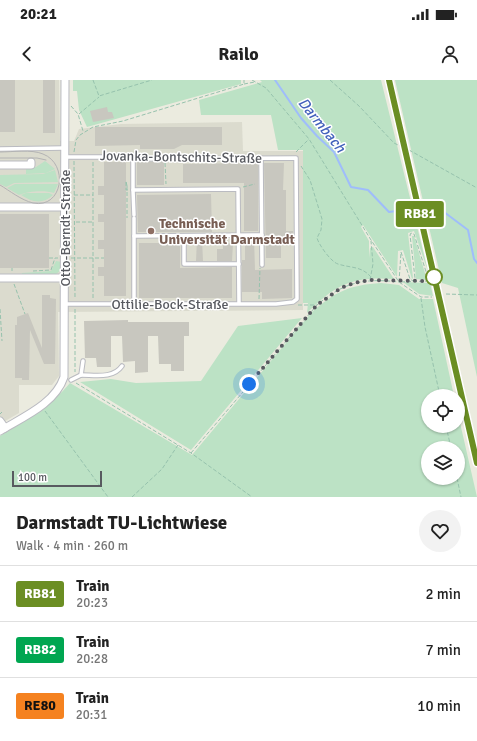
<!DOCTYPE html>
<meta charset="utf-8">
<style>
:root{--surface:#fff;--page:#f2f2f2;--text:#222;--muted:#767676;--line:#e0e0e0}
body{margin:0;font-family:Signika,sans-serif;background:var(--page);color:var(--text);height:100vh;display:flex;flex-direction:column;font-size:15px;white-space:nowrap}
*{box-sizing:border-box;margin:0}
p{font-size:13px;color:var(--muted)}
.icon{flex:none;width:22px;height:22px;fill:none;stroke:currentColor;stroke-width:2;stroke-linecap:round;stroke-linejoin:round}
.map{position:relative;height:417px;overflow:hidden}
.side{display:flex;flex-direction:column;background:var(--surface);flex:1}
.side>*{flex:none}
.badge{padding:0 8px;border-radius:3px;font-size:14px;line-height:26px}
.fabs{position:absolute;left:421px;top:309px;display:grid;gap:8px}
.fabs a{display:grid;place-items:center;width:44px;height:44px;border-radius:50%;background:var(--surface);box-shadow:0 1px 3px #0004;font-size:20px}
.scale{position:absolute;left:12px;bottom:10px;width:90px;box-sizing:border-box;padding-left:4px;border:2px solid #585a60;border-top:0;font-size:11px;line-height:14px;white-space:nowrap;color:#585a60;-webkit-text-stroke:3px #fff;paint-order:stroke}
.you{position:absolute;width:20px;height:20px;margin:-10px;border:3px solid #fff;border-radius:50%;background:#1a73e8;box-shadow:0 0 0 6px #1a73e833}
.map>.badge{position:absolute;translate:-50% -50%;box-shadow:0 0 0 2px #fff}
.round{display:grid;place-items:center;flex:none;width:42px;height:42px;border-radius:21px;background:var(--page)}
.overview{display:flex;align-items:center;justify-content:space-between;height:68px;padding:0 16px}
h1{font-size:19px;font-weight:700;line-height:30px}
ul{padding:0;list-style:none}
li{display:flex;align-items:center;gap:12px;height:56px;padding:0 16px;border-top:1px solid var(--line)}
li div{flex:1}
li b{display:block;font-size:15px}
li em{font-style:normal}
li .badge{min-width:44px;font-weight:700;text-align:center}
.status{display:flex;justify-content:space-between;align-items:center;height:28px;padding:0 20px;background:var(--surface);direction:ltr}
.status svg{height:11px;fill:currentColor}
header{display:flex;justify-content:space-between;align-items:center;height:52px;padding:0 16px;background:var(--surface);font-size:18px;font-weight:700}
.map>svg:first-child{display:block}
</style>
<div class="status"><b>20:21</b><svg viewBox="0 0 49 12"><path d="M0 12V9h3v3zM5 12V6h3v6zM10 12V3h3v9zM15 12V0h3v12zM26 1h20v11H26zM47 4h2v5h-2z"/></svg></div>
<header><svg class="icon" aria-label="back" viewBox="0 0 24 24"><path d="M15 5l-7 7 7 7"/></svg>Railo<svg class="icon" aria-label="person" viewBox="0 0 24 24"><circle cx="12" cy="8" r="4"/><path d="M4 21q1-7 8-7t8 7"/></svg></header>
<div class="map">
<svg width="477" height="417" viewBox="0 0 477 417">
<rect width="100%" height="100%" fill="#ebebdf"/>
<!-- education -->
<polygon fill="#dbdbce" points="0,0 59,0 60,61 74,61 79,49 121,44 242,42 243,71 303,71 303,230 58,232 59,296 52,305 19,305 19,333 0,344"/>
<!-- green -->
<g fill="#bce2c5" fill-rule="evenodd">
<polygon points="73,0 241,0 241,4 87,47 79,30 77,11 73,11"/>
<path d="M 260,0 L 381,0 L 428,191 L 414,151 L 408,153 L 413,198 L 412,199 L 403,170 L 398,171 L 397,197 L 363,145 L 361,147 L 369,161 L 369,178 L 370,168 L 373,167 L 394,199 C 353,196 336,204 307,233 L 308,223 L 303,223 L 303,70 L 278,70 L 271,35 L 201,35 L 199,20 L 262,2 Z"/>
<polygon points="395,0 477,0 477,297 458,208 442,203"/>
<polygon points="45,81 55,89 46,93 26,94 26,89 36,87"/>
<polygon points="55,90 58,102 14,103 6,107 0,104 0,95 43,94"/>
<path d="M 15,104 L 58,104 L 54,113 C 45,110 28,111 19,115 L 7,108 Z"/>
<path d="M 26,113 L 49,113 L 53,115 C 42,125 32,122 21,115 Z"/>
<polygon points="412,156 414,156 427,200 416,199"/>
<polygon points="56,181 62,182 62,189 55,195 21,196 22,193 51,191"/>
<polygon points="403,202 430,203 433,216 419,214"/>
<path d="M 381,203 L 399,205 L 419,219 L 433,219 L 454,316 L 428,316 L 428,346 L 458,346 L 458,334 L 477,417 L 0,417 L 0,356 C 25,340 51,326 70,303 L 192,375 L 312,232 C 336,211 350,205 381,203 ZM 428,368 L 458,368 L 458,398 L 428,398 Z"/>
<polygon points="302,238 191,370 80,302 111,299 136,303 201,301 238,246"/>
</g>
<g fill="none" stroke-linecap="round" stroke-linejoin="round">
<!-- stream -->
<g stroke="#9fbdfb" stroke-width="2">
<polyline points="275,0 301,38 317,56 334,72 351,107 368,110 389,132 410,129"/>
<polyline points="427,127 436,126 468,150 474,179 477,183"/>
</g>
</g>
<!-- building -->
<g fill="#c8c7bf">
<rect x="0" y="0" width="15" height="52"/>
<rect x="43" y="0" width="12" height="53"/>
<polygon points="107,27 108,32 112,32 114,38 93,42 90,31"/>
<polygon points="95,47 222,47 222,65 182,65 174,69 140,69 140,65 95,66"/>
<polygon points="104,82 126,82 126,216 104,216 104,196 98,196 98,187 104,187 104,169 98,169 98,160 104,160 104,142 98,142 98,134 104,134 104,115 98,115 98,106 104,106"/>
<rect x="137" y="82" width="27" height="23"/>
<polygon points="258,83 258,151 244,151 244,103 183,103 183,84"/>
<polygon points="264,83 284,83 283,110 286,110 286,151 293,151 293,158 281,158 281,178 266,178"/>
<polygon points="211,114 212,152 138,152 137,115"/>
<rect x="0" y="134" width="49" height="54"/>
<polygon points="245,158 254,158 255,190 292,189 292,218 262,219 262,212 242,212 242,180 245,180"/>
<polygon points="197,159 202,159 203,181 196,181"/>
<polygon points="139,163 180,163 180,188 232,187 232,218 139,218"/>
<polygon points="223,163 233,163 232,181 217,181 217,169 223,169"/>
<polygon points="42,215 50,215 50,218 56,219 55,284 44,284 30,250 29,300 22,300 22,298 15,298 15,245 17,245 17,237 28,233 42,268"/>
<polygon points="128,240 128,242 189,242 189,256 184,256 184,291 171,291 171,284 159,284 158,256 148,256 148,292 135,293 135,281 123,282 122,256 111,256 111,287 97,287 96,278 85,278 84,241"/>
</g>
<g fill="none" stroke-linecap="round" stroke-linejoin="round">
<defs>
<g id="lane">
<polyline points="0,69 64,68"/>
<polyline points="261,78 262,185"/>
<polyline points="133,79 133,110 238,109 239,223"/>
<polyline points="133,110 134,135"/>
<polyline points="134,138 134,156"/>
<polyline points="184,156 184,184 239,184"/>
<polyline points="65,224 276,224 293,222 297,219 296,78 133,79 128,77 66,77"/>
<polyline points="134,224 134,156 262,155"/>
<path d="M 81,295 C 95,295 113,299 122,286"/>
<polyline points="71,300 81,295 83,281"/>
</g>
<g id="street">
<polyline points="0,85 31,85 31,82"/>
<polyline points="0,127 65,127"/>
<polyline points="0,198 65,198"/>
<polyline points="0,341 5,348"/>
<path d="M 0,351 C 23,337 55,324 64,297 L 65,0"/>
</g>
</defs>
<!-- lane casing -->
<use href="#lane" stroke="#babbc1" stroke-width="5.5"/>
<!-- street casing -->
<use href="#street" stroke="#babbc1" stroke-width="9"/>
<!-- path -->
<g stroke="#96c2ad" stroke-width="1" stroke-dasharray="4 2" stroke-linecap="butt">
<polyline points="93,0 99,16 152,0"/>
<polyline points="252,0 266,8 309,59 371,160 399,202 421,217 432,217"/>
<polyline points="330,0 359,26 394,63 402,67"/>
<polyline points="244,4 255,2"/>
<polyline points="71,26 78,34 83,51"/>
<polyline points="79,34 99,17"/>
<polyline points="409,70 477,108"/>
<polyline points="74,72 76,60 80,55 93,47 123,41 241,5 244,4 244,0"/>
<polyline points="296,72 309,59"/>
<polyline points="74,81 75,218"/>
<polyline points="93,82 93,219"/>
<polyline points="165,83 166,104"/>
<path d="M 301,86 L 310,100 L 322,139 L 321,150 L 317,158 C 319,165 331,182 338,184 C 350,188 361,186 370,196"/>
<polyline points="127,106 126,101 126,110 129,110"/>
<polyline points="243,107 255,104"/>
<polyline points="74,115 93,115"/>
<polyline points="76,142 93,142"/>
<polyline points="49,178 58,178"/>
<polyline points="71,178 104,178"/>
<polyline points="12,188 12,191"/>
<polyline points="33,191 51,190 55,178"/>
<polyline points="370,200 373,184 371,161"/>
<polyline points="429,201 399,202 401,172 410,199 413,201 415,198 410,155 411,153 414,154 429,201 433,200"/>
<polyline points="14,204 25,234"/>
<polyline points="446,214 477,215"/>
<polyline points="421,218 425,247 440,316"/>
<polyline points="259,219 260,188"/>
<polyline points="298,225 317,225"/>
<polyline points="0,229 2,261"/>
<polyline points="75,229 75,292"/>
<polyline points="76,303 191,373 252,417"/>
<polyline points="45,331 108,417"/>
<polyline points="0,334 2,332"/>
<polyline points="446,346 451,368"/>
<path d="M 191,373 L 317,225 C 344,202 364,198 399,202"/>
<polyline points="457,398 461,417"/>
<polyline points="132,417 162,389 178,365"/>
</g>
<!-- lane -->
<use href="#lane" stroke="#fff" stroke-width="3.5"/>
<!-- street -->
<use href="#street" stroke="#fff" stroke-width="7"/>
<!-- tram -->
<g stroke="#b3b3b4" stroke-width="1">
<path d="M 0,72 C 13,72 31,69 43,74 C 69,84 63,129 33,123 C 21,120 10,111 0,105"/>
<polyline points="0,78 37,78 46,80"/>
</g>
<!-- rail -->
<polyline stroke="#b3b3b4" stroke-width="2" stroke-dasharray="1 5" stroke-linecap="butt" points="389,0 477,383"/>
<!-- path-bridge -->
<polyline stroke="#96c2ad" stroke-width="1" stroke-dasharray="4 2" stroke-linecap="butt" points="127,106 127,138"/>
</g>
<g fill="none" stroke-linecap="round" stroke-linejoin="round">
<defs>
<polyline id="line" points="389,0 477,383"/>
</defs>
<!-- line casing -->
<use href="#line" stroke="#fff" stroke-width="9"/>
<!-- line -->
<use href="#line" stroke="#6b8e23" stroke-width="6"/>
<!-- walk -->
<polyline stroke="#585a60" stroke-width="4" stroke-dasharray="0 7.2" points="249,304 317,225 341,208 354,203 370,200 429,201 433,200 434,197"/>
</g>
<!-- markers -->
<circle fill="#8d6e63" stroke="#fff" stroke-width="1.5" cx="151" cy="151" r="4"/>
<circle fill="#fff" stroke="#6b8e23" stroke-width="2" cx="434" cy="197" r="8"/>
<g text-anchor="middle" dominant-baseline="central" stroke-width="3" stroke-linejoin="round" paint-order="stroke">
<!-- street labels -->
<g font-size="14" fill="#585a60" stroke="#fff">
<text transform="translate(181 77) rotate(1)">Jovanka-Bontschits-Straße</text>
<text transform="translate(65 148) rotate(-90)">Otto-Berndt-Straße</text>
<text x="170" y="224">Ottilie-Bock-Straße</text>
</g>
<!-- education labels -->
<g font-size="14" font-weight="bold" fill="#785e54" stroke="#fff" text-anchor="start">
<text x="159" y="143">Technische<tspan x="159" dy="16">Universität Darmstadt</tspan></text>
</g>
<!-- water labels -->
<g font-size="15" font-style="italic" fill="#4462bc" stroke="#fff">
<text transform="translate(322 45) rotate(51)">Darmbach</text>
</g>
</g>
</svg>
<div class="fabs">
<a><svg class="icon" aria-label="locate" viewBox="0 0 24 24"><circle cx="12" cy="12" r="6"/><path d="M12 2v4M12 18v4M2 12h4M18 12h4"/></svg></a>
<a><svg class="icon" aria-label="layers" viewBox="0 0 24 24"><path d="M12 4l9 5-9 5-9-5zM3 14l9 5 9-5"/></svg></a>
</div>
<div class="scale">100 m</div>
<div class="you" style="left:249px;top:304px"></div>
<b class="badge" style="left:420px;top:134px;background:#6b8e23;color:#fff">RB81</b>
</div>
<section class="side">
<div class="overview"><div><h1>Darmstadt TU-Lichtwiese</h1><p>Walk · 4 min · 260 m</p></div><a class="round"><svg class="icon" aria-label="heart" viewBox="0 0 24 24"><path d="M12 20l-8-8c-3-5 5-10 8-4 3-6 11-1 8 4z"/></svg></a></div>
<ul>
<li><span class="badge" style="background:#6b8e23;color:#fff">RB81</span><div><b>Train</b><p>20:23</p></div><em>2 min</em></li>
<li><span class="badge" style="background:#00a651;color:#fff">RB82</span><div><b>Train</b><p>20:28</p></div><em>7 min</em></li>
<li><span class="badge" style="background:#f58220;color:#111">RE80</span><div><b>Train</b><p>20:31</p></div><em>10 min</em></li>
</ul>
</section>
